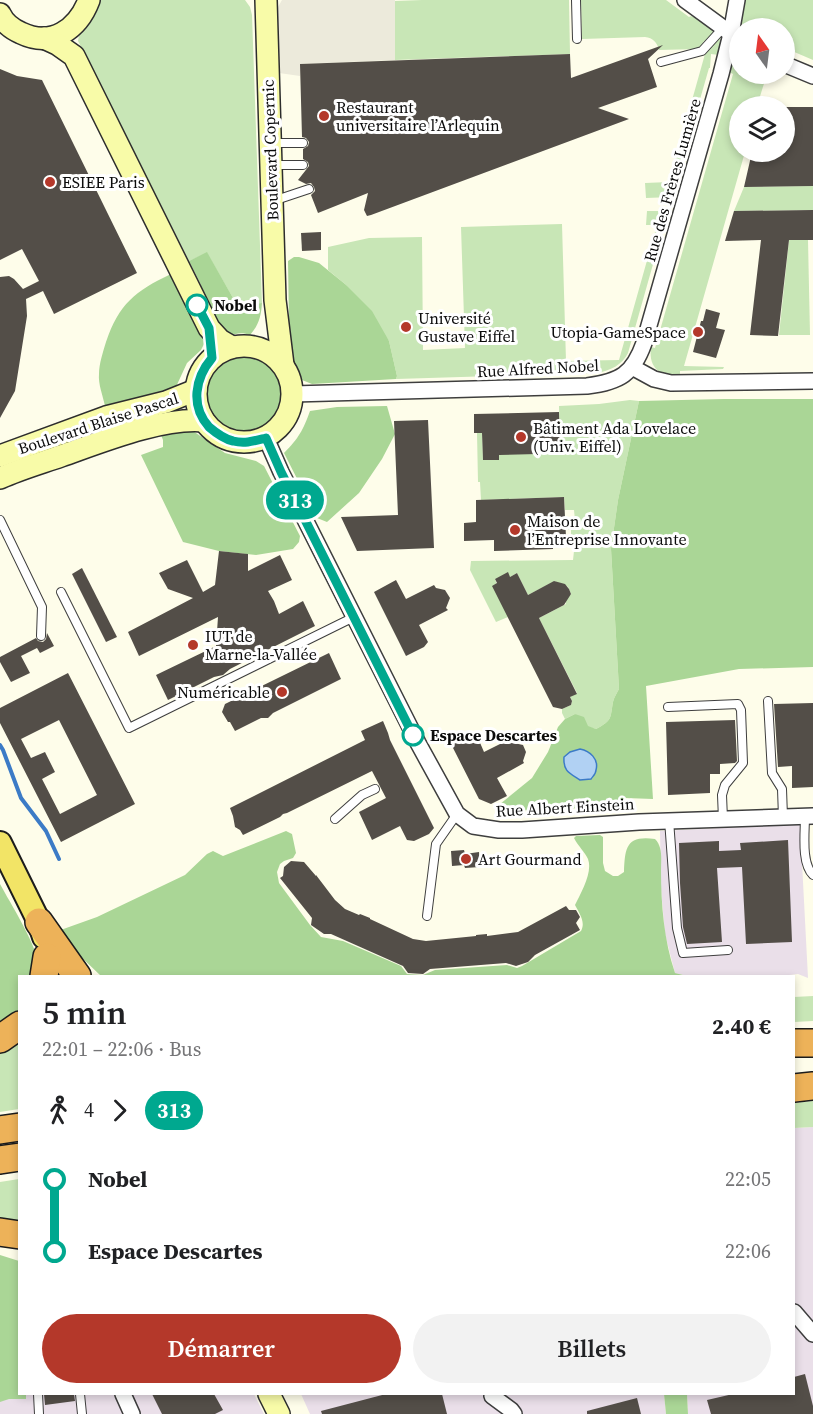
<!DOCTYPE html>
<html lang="fr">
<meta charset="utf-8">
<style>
:root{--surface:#fff;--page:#f2f2f2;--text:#202124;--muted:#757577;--accent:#b4382a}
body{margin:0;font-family:"Source Serif 4",serif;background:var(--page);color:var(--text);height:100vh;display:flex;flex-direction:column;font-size:22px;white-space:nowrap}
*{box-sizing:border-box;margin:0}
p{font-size:20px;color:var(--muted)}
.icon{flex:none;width:33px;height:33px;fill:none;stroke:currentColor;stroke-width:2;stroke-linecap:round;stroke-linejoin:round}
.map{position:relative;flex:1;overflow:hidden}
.sheet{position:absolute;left:18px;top:975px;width:777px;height:420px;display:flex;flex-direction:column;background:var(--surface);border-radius:0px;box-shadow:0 3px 9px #0003}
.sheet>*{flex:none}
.badge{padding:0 12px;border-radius:20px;font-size:21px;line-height:39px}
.needle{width:39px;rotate:346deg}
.controls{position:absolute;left:729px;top:18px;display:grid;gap:12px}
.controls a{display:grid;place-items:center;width:66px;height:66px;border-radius:50%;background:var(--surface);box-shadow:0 3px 9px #0003;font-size:30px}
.map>.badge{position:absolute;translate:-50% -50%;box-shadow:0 0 0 3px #fff}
.legs{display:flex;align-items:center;gap:9px;height:66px;padding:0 24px;font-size:20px}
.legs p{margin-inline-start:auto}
.headline{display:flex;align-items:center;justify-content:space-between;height:102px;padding:0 24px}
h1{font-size:33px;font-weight:600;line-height:45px}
.button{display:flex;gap:12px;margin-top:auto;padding:12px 24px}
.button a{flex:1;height:69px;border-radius:36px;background:var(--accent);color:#fff;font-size:24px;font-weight:600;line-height:69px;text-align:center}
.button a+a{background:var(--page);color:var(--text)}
ul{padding:0 24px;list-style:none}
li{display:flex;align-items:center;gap:21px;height:72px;font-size:22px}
li i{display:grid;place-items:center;width:9px;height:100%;margin:0 8px;background:currentColor}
li i::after{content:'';width:15px;height:15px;margin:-8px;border:4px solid;border-radius:50%;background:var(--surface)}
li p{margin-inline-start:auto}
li:first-child i{background:linear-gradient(#0000 50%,currentColor 0)}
li:last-child i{background:linear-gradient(currentColor 50%,#0000 0)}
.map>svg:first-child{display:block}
</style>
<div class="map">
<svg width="813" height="1414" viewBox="0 0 813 1414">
<rect width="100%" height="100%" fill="#fefdea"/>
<!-- industrial -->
<g fill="#eadfe9">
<polygon points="800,824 808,978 798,974 782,976 687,976 675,973 665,934 661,889 660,831"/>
<polygon points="813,1127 813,1414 688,1414 687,1394 794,1394 794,1128"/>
<polygon points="0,1306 20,1394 254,1394 264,1414 0,1414"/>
<polygon points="301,1394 664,1394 666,1414 310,1414"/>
</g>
<!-- green -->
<g fill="#c8e6b6">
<path d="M 100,0 L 245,0 L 250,7 L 252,15 L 262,303 L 237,305 L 207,253 L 189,261 L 78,41 C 80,26 89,11 100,0 Z"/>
<polygon points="422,0 569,0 570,54 395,60 395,1"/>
<path d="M 581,0 L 666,0 L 689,17 L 691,16 L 693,17 L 695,15 L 717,32 L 710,39 L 704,41 L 699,49 L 659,50 C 657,42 653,38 645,37 L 582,39 Z"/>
<polygon points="744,0 813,0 813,60 785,48 784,28 743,28 742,23"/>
<polygon points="720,36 721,43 719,55 711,54 710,68 709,68 672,197 646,198 645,183 669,182 705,54"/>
<path d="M 739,56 L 740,74 L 767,74 L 757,106 L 740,106 L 740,152 L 745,152 L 684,366 L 724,367 L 723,369 L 680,371 L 680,377 C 661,376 648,369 651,347 L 655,348 L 733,74 L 729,72 L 732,62 Z"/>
<polygon points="813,186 813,210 734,211 744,187"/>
<path d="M 647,211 L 668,211 L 628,353 C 622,365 611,370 598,373 L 396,379 L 397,376 L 389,341 L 345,284 L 328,270 L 328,247 L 369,238 L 422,237 L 423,350 L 465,348 L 461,227 L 562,224 L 566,361 L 619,360 L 657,225 L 646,225 Z"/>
<polygon points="789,240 808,240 810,335 779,335"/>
<path d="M 630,400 L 639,401 L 618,500 L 611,549 L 619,689 C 617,693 614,697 613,702 C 610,718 613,720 596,729 L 588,727 L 575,714 L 565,719 L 562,713 L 562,709 L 571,705 L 572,701 L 570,697 L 577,693 L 539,618 L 566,604 L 565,600 L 571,594 L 568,587 L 564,584 L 557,584 L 555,581 L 528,595 L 517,573 L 510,577 L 495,579 L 508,617 L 496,622 L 470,570 L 471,561 L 573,560 L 575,542 L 571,542 L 571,530 L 568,530 L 568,521 L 575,520 L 574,510 L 565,510 L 564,497 L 481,500 L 480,482 L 478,482 L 477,433 L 482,433 L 483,460 L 499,460 L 499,446 L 537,454 L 537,442 L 548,447 L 560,446 L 559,406 L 599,404 Z"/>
<polygon points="813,996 813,1021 794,1022 794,997"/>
<polygon points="19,1037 19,1109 0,1112 0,1050"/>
<polygon points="813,1101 813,1127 794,1128 794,1103"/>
<polygon points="19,1179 19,1227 0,1225 0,1182"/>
</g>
<!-- forest -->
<g fill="#aad696">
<path d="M 207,252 L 237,305 L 262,303 C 261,316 259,325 250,335 C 242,332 236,333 228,337 L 220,332 L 198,287 L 201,285 L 189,261 Z"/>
<polygon points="294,257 299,257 319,263 345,284 372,311 389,341 397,376 396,379 312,384 302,380 294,373 287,354 289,324 288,261"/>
<path d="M 171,274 L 205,342 L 201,350 L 187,363 L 175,389 L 105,406 C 103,396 98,384 99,374 C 99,364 103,352 106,342 C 119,304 135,291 171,274 Z"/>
<circle cx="243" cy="394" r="38"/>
<path d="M 724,399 L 813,399 L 813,667 L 739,669 L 646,686 L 653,799 L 626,798 L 613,803 L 579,808 L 543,810 L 501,811 L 498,808 L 500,804 L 532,778 L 548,752 L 558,727 L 565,719 L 575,714 L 584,717 L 588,726 L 596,729 C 613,720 610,718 613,702 C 614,697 617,693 619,689 L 611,549 L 618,500 L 639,401 Z"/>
<path d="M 387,406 L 395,434 L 382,459 L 359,493 L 327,522 L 317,518 L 284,453 C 299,438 303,430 310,411 L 337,407 Z"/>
<polygon points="183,430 193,431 225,453 256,461 264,466 300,536 299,542 293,549 256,555 219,551 183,542 141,455 163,447 163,440 161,435"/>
<path d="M 286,831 L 292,834 L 296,853 L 293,858 L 284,861 L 280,864 L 277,872 L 279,883 L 310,925 L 321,937 L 343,941 L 401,966 L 407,974 L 423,975 L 435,970 L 507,965 L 517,968 L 522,966 L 581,931 C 586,922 579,913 575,905 C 581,893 593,872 588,859 C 585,852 578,846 574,838 L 576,836 L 600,835 L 603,837 L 603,863 L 605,871 L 613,876 L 618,876 L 624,872 C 625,848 626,835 655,839 C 663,847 661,859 661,870 C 661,905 664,940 675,973 L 687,976 L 101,976 L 55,932 L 97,917 L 185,875 L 207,854 L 213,851 L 223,856 Z"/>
<path d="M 0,884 C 10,903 45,957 39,976 L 20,976 L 19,1010 L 10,1020 L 0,1027 Z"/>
<polygon points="0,1255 19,1261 20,1394 26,1394 26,1399 9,1399 0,1402"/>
<polygon points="664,1394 687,1394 688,1414 666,1414"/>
</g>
<!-- plaza -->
<polygon fill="#eceadb" points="282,0 395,0 395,60 301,64 300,76 279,73 277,13 278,7"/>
<!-- water -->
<path fill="#b1d1f3" stroke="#3c7bc6" stroke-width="1.5" d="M 580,749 C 590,751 599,759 596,770 C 596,774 593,776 591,779 L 580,780 C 569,773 563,771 564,757 L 570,752 Z"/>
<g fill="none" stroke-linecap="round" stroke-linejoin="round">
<!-- stream -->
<polyline stroke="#3c7bc6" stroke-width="4" points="0,745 3,750 21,798 46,831 59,859"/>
</g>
<!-- building -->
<g fill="#534e48" fill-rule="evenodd">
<polygon points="663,45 648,59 657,87 598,108 629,119 371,215 367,216 364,210 368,193 318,213 311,195 315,191 314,187 311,183 306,184 298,180 309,166 308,162 303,159 303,149 308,146 309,142 306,138 302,137 300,64 570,54 571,78"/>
<polygon points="0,69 17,76 42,80 137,273 54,314 43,291 26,299 27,316 15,391 0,418 0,277 9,276 14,279 23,289 39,281 22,249 0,260"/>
<polygon points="784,107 813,107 813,186 744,187 752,152 784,152"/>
<polygon points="813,210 813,240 789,240 778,336 750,335 761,240 725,241 734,211"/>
<polygon points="321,232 321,250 302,251 301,233"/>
<polygon points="706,309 720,313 716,328 725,330 716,358 693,352 701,321 703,321"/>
<polygon points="559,412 560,446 537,447 537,454 499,455 499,460 483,460 482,433 474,433 474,414"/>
<polygon points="428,420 434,548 357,551 341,517 398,515 394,421"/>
<polygon points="564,497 566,537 553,538 553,549 494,551 494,540 464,541 464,523 476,522 476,500"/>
<polygon points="219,551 248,554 248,571 280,555 292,580 268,591 274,601 279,614 303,601 315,626 230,669 223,675 214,677 168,700 156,675 216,646 218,617 139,656 128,632 193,598 168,589 159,573 187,560 203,592 215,585"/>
<polygon points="82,568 117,637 106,642 72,574"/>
<polygon points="508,572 510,577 517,573 528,595 554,581 565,584 569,589 571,594 564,605 539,618 577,694 570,697 572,701 571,705 562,709 553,707 492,586 497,583 495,579"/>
<polygon points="396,580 406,599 434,585 436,588 445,590 450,598 446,608 448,610 419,625 428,642 424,647 406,656 374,592"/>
<polygon points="47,633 54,646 40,653 37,648 21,656 30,673 11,682 0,662 0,657 36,638 38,641 43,642 46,639"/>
<polygon points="329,653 341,679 273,713 268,718 261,718 235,731 230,722 228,722 222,712 225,704"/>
<path d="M 68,673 L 135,804 L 61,842 L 0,723 L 0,708 ZM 59,720 L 97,795 L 60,814 L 42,779 L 55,772 L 45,752 L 31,758 L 21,739 Z"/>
<polygon points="813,703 813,787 792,788 792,766 778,767 774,704"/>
<polygon points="735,720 737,761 735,763 720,764 720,774 710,774 710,793 668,795 666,722"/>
<polygon points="383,721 388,733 390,740 434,828 429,834 414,841 407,840 400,826 372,840 359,812 386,798 372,771 287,813 283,814 280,817 243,835 240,830 235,827 233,816 230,808 365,740 361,731"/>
<polygon points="469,735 478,738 484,752 512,738 514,743 523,745 526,752 523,761 524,763 497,778 507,796 491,804 479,799 451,744"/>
<polygon points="788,840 792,942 746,944 742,867 717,868 722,942 687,944 683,927 680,883 679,843 719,841 719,851 741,850 740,843"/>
<polygon points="464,850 465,854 479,852 480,867 465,868 464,865 452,866 451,851"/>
<polygon points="291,861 304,862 316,876 316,875 335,900 345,909 359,915 360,914 370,918 370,919 413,939 426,941 476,936 476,935 487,934 487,936 518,932 566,906 569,910 576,910 580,917 576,923 580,930 535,955 528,962 516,966 506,963 430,969 423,974 408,973 403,966 331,934 324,934 311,925 312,918 280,878 283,876 284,867"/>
<polygon points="805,1374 813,1406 813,1414 711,1414 707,1400 733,1394 794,1394 794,1377"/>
<polygon points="44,1394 74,1394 75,1401 45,1405"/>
<polygon points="152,1394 214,1394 223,1410 215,1414 162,1414"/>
<polygon points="386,1394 442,1394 447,1414 322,1414 321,1411"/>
<polygon points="637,1398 641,1414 587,1414 587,1411"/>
</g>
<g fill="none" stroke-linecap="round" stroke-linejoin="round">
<defs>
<g id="lane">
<polyline points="576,0 577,39"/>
<polyline points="661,62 702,51 723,28"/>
<polyline points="271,143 303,143"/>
<polyline points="272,165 303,165"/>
<polyline points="273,201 309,189"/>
<polyline points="0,520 42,607 41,636"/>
<polyline points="61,592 129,728 354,617"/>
<polyline points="768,701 772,773 782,789 783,817"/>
<polyline points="668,707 738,704 741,710 743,763 725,785 722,795 723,819"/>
<path d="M 805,816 C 805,833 801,863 813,875"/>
<polyline points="335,819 362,795 375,789"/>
<polyline points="669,820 677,928 683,953 728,950"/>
<polyline points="427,916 436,844 457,814"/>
<polyline points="38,1394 39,1414"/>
<polyline points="80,1394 82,1414"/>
</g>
<g id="street">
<polyline points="685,0 737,38"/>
<polyline points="784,64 813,76"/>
<polyline points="632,367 654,379 671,383 813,381"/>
<path d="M 293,394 L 587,386 C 620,382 633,374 644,343 L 721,74 L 731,34 L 737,0"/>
<polyline points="266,438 281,472 418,743 457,814 473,826 499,830 522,830 639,822 813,816"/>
<polyline points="794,1312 813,1334"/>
<polyline points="123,1394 132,1414"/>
<polyline points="492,1396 511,1410 514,1414"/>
</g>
<g id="secondary">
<polyline points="266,0 275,300 283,365"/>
<path d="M 0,14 C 4,23 12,29 21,33 C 52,48 78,29 89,0"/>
<polyline points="44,38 57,44 74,56 209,328 220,340 232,347"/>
<circle cx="244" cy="394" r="48"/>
<polyline points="0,456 106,417 166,402 196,390"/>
<path d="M 0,478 C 20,469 41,463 61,456 C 101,442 162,417 204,421"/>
<polyline points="269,1394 279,1414"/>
</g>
<polyline id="primary" points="0,843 39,922 44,937"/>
<g id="highway">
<polyline points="39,922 77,976"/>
<polyline points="44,976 47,957"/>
<polyline points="0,1039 20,1025"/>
<polyline points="794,1043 813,1043"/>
<polyline points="794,1088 813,1086"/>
<polyline points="0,1130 20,1127"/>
<polyline points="0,1160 20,1157"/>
<polyline points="0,1232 20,1235"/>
</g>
</defs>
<!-- lane casing -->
<use href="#lane" stroke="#3e3e3e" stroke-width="10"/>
<!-- street casing -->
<use href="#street" stroke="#3e3e3e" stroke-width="18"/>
<!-- secondary casing -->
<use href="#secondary" stroke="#2d2d2d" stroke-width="24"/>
<!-- primary casing -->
<use href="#primary" stroke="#1c1c1c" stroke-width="26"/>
<!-- highway casing -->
<use href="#highway" stroke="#1c1c1c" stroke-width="30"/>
<!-- lane -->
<use href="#lane" stroke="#fff" stroke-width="8"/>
<!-- street -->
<use href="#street" stroke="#fff" stroke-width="15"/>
<!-- secondary -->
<use href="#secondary" stroke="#f8fba8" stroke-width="21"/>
<!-- primary -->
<use href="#primary" stroke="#f2e466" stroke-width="22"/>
<!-- highway -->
<use href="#highway" stroke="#edb259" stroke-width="27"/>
</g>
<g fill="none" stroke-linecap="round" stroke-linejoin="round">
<defs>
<path id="line-1" d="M 197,305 L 209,328 L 212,358 C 195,378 190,406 209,427 C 216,433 224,439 233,441 C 245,444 254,441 266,438 L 281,472 L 413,735"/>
</defs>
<!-- line-1 casing -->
<use href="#line-1" stroke="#fff" stroke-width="14"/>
<!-- line-1 -->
<use href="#line-1" stroke="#00a88f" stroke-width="9"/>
</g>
<!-- markers -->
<g fill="#b4382a" stroke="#fff" stroke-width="2">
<circle cx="324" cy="116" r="6"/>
<circle cx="50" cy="182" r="6"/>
<circle cx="406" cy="327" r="6"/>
<circle cx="698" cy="332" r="6"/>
<circle cx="521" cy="437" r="6"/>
<circle cx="515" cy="530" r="6"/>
<circle cx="193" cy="645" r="6"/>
<circle cx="282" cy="692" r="6"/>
<circle cx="466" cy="859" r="6"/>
</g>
<g fill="#fff" stroke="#00a88f" stroke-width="3">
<circle cx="197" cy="305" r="10"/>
<circle cx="413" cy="735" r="10"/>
</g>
<g text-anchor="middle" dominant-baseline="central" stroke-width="6" stroke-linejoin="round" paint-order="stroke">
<!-- poi labels -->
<g font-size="16" fill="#0b0b0b" stroke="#fff" text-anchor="start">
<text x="336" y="107">Restaurant<tspan x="336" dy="18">universitaire l’Arlequin</tspan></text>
<text x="62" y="182">ESIEE Paris</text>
<text x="418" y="318">Université<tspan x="418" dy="18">Gustave Eiffel</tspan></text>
<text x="686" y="332" text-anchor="end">Utopia-GameSpace</text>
<text x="533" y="428">Bâtiment Ada Lovelace<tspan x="533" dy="18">(Univ. Eiffel)</tspan></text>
<text x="527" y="521">Maison de<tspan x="527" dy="18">l’Entreprise Innovante</tspan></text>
<text x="205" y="636">IUT de<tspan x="205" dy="18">Marne-la-Vallée</tspan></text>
<text x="270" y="692" text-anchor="end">Numéricable</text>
<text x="478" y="859">Art Gourmand</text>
</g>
<!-- street labels -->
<g font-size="16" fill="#0b0b0b" stroke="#fff">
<text transform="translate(270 150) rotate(-92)">Boulevard Copernic</text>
<text transform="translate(672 180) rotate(-74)">Rue des Frères Lumière</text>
<text transform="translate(538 368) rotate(-3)">Rue Alfred Nobel</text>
<text transform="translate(98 423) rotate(-18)">Boulevard Blaise Pascal</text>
<text transform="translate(565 807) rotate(-3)">Rue Albert Einstein</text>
</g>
<!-- stop labels -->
<g font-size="16" font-weight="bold" fill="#0b0b0b" stroke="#fff" text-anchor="start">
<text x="214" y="305">Nobel</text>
<text x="430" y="735">Espace Descartes</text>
</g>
</g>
</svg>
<div class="controls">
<a><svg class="needle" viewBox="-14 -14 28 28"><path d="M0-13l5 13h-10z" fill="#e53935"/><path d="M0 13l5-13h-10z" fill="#757577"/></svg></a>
<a><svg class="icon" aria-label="layers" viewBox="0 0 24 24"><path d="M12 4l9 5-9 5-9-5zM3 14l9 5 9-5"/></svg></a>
</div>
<b class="badge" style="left:295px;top:500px;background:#00a88f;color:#fff">313</b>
<section class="sheet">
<div class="headline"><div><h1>5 min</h1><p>22:01 – 22:06 · Bus</p></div><b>2.40 €</b></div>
<div class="legs"><svg class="icon" aria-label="walk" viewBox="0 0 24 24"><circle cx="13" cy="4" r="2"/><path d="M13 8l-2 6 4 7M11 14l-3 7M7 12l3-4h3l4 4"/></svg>4<svg class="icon" aria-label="forward" viewBox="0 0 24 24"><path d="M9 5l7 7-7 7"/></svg><b class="badge" style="background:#00a88f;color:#fff">313</b></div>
<ul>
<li><i style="color:#00a88f"></i><b>Nobel</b><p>22:05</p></li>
<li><i style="color:#00a88f"></i><b>Espace Descartes</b><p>22:06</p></li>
</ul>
<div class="button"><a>Démarrer</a><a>Billets</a></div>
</section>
</div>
